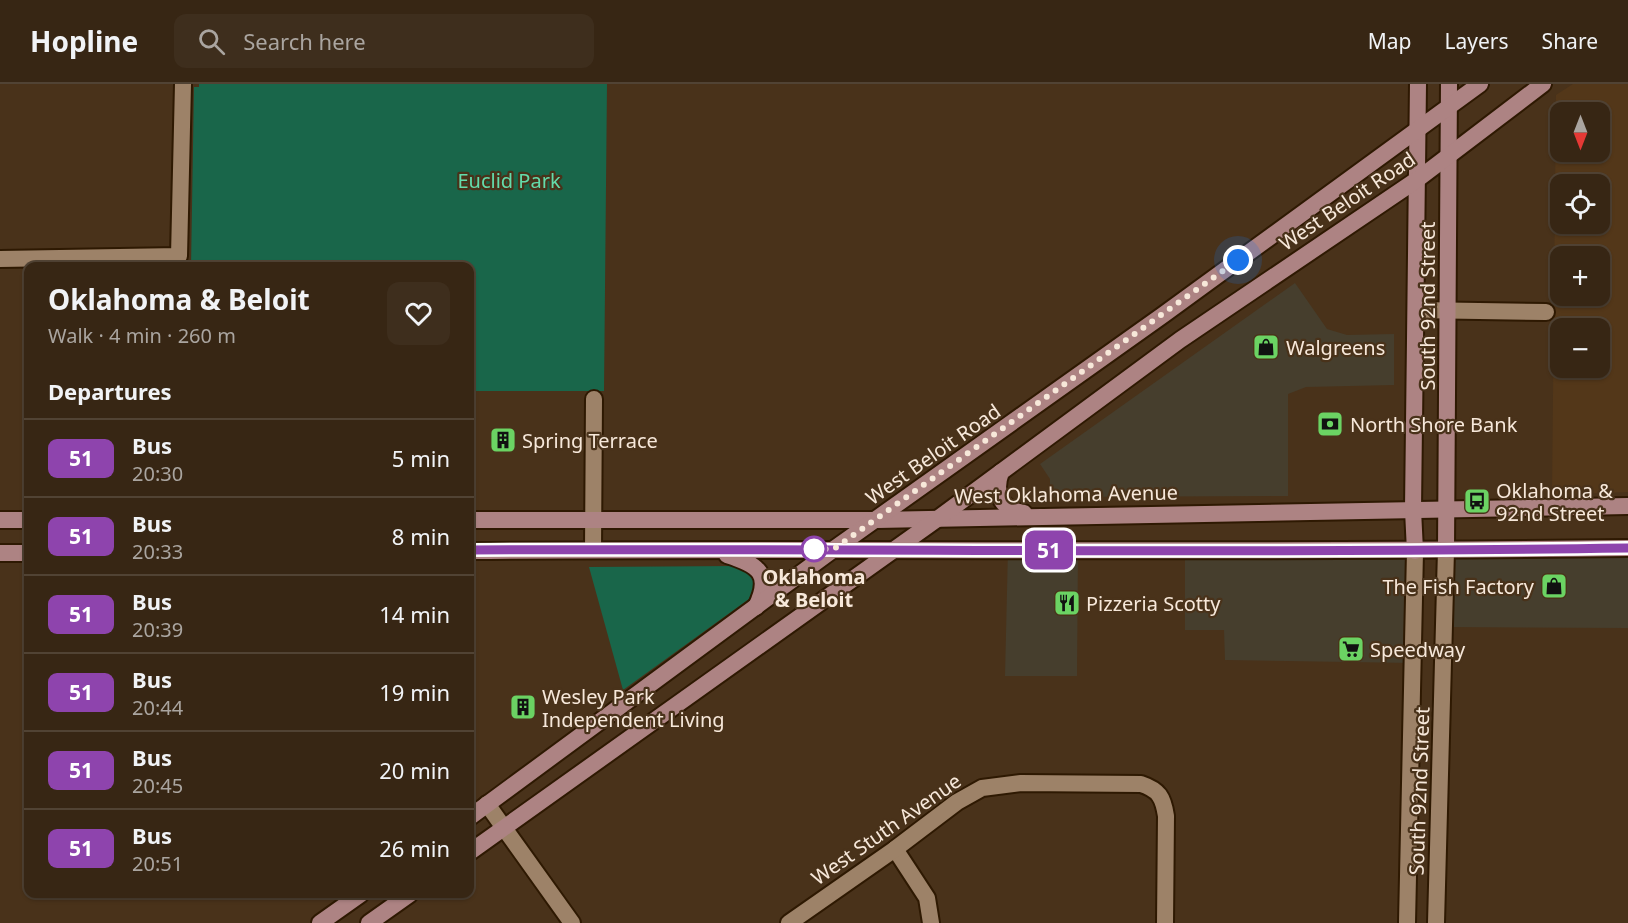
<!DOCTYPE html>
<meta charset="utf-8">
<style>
:root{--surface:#372614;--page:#3e2e1d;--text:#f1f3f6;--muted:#aaa5a0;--line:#514334}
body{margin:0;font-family:"Noto Sans",sans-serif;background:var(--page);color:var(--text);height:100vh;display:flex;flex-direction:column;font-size:22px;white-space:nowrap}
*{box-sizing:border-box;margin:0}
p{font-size:20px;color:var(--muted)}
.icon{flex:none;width:33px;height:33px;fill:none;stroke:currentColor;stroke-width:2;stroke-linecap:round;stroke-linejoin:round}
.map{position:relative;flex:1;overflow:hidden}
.drawer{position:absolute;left:24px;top:178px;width:450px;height:636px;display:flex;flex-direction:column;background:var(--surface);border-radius:12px;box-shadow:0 2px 4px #0004,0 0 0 2px var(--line)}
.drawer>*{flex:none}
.badge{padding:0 12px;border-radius:9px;font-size:21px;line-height:39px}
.needle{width:39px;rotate:180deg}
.fabs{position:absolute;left:1550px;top:18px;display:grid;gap:12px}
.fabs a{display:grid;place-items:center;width:60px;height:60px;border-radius:12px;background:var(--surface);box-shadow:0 2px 4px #0004,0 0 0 2px var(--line);font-size:30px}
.you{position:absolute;width:30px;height:30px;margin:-15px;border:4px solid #fff;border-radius:50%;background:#1a73e8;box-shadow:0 0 0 9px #1a73e833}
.map>.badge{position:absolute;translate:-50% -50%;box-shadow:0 0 0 3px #fff}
h2{padding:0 24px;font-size:22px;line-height:54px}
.round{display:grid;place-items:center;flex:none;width:63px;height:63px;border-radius:12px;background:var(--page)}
.head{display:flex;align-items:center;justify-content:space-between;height:102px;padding:0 24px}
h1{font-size:28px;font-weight:700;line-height:45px}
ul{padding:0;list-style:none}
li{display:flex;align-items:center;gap:18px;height:78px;padding:0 24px;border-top:2px solid var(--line)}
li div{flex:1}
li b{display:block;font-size:22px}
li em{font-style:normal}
li .badge{min-width:66px;font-weight:700;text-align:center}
header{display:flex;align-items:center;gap:36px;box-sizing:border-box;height:84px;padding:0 30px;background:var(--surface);border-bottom:2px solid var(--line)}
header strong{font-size:28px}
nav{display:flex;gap:33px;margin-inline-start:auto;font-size:21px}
.search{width:420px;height:54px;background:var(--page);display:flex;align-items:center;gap:15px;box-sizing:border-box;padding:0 21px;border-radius:12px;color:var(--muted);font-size:22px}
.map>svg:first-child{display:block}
</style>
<header>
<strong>Hopline</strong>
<div class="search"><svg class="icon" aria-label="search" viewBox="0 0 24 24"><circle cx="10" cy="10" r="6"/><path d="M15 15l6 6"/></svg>Search here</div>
<nav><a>Map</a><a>Layers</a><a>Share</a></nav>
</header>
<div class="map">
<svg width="1628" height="839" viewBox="0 0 1628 839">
<rect width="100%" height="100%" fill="#49321a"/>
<!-- commercial -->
<g fill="#463e2d">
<polygon points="1295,199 1327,245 1347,251 1394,250 1394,301 1306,303 1288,310 1288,412 1050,413 1050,395 1040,380"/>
<polygon points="1628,464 1628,544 1444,543 1446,466"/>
<polygon points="1008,465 1078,467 1077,592 1005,592"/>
<polygon points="1185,466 1415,467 1412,579 1225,576 1224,546 1185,546"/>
</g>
<!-- built -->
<path fill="#533719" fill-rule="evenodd" d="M 1573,0 L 1628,0 L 1628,408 L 1552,411 L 1556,11 ZM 1560,28 L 1599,28 L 1599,68 L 1560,68 ZM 1560,100 L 1599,100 L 1599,140 L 1560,140 ZM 1560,172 L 1599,172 L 1599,212 L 1560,212 ZM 1560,244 L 1599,244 L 1599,284 L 1560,284 Z"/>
<!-- green -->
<g fill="#19664a">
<polygon points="199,0 607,0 604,307 470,307 470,183 191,183 194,3 199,3"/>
<path d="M 736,482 C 748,486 752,489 755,501 L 749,515 L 623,606 L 589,483 Z"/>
</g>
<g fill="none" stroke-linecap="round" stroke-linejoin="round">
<defs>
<g id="minor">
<polyline points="0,175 179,172 183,0"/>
<polyline points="1416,226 1546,228"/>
<polyline points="593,466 594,315"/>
<polyline points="487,720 572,839"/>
<polyline points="895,765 927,814 931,839"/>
<path d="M 789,839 L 895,765 L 957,718 L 982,704 L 1021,699 L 1141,700 C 1159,706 1163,713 1166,732 L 1165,839"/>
</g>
<g id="tertiary">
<polyline points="1407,839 1415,467"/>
<polyline points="1436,839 1446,466"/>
</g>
<g id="secondary">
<path d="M 1001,388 C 993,410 1002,426 1024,429"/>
<polyline points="0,436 28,436"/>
<polyline points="470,436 877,436 1628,422"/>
<polyline points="1446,466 1449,0"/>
<path d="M 470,467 C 856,464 1242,469 1628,464"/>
<polyline points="1415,467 1413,426 1418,0"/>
<polyline points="0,469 28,469"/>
<path d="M 727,471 C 759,481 772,490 756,523"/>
<polyline points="470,733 834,465 1163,231 1480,0"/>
<polyline points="470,768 940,433 1180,256 1418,95 1543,0"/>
<polyline points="320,839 361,810"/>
<polyline points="369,839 410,810"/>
</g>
</defs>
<!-- minor casing -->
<use href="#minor" stroke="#2e1902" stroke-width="20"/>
<!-- tertiary casing -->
<use href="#tertiary" stroke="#2e1902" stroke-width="20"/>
<!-- secondary casing -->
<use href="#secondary" stroke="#2e1902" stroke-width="20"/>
<!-- minor -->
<use href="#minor" stroke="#9d8268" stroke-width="16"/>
<!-- tertiary -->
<use href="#tertiary" stroke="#9d8268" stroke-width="16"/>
<!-- secondary -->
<use href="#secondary" stroke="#ad8383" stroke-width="16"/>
</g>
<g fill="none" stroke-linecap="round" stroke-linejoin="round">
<defs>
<path id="line" d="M 470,466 C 856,464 1242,470 1628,464"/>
</defs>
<!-- line casing -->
<use href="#line" stroke="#fff" stroke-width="14"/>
<!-- line -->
<use href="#line" stroke="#8e44ad" stroke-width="9"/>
<!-- walk -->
<polyline stroke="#f7e8da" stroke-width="6" stroke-dasharray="0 10.8" points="814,465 809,465 834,465 1238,176"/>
</g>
<!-- icons -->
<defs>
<symbol id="shop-square" viewBox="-11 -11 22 22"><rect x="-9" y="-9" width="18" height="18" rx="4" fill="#6bd363" stroke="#49321a"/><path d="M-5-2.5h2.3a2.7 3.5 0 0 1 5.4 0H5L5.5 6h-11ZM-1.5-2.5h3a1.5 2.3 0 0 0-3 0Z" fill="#111"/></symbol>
<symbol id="bank-square" viewBox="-11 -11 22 22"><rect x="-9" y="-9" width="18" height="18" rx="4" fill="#6bd363" stroke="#49321a"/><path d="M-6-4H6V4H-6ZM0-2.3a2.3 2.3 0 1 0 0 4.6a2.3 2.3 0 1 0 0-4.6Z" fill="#111"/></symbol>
<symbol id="building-square" viewBox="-11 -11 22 22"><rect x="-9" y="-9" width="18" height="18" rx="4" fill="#6bd363" stroke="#49321a"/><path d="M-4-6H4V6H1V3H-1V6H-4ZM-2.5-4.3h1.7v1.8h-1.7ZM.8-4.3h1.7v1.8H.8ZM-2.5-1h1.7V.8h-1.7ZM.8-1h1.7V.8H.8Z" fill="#111"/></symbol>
<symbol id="bus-square" viewBox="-11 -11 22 22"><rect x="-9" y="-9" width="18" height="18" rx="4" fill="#6bd363" stroke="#49321a"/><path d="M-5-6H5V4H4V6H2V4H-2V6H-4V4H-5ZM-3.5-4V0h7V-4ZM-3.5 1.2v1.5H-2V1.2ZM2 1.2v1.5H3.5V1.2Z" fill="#111"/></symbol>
<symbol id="restaurant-square" viewBox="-11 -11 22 22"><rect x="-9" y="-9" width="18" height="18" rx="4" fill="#6bd363" stroke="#49321a"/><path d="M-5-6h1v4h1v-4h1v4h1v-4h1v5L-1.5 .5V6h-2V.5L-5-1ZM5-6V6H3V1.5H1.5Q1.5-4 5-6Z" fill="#111"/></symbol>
<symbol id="supermarket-square" viewBox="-11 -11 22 22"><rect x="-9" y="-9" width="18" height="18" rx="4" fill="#6bd363" stroke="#49321a"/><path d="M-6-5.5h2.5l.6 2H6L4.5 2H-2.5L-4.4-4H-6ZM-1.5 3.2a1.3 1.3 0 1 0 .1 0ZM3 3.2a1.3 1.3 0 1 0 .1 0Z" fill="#111"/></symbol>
</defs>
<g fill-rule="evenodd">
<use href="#shop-square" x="1251" y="248" width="30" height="30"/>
<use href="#bank-square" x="1315" y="325" width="30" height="30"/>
<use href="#building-square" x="488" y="341" width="30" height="30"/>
<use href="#bus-square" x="1462" y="402" width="30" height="30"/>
<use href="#shop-square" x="1539" y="487" width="30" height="30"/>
<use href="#restaurant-square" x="1052" y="504" width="30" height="30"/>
<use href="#supermarket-square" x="1336" y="550" width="30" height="30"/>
<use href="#building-square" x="508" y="608" width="30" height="30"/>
</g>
<!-- markers -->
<circle fill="#fff" stroke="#8e44ad" stroke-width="3" cx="814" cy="465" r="12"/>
<g text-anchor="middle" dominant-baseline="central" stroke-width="4.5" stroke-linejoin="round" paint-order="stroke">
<!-- park labels -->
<g font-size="20" fill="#63dbab" stroke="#49321a">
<text x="509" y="96">Euclid Park</text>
</g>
<!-- street labels -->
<g font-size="20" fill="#f7e8da" stroke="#49321a">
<text transform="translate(1347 117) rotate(-34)">West Beloit Road</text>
<text transform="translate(1427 222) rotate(-90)">South 92nd Street</text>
<text transform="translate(933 370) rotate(-35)">West Beloit Road</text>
<text transform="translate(1066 410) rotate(-1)">West Oklahoma Avenue</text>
<text transform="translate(1419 707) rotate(-88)">South 92nd Street</text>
<text transform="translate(886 745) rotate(-35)">West Stuth Avenue</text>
</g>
<!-- poi labels -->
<g font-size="20" fill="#f7e8da" stroke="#49321a" text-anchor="start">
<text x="1286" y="263">Walgreens</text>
<text x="1350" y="340">North Shore Bank</text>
<text x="522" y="356">Spring Terrace</text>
<text x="1496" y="406">Oklahoma &amp;<tspan x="1496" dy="23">92nd Street</tspan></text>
<text x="1534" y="502" text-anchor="end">The Fish Factory</text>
<text x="1086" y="519">Pizzeria Scotty</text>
<text x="1370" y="565">Speedway</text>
<text x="542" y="612">Wesley Park<tspan x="542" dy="23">Independent Living</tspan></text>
</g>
<!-- stop labels -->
<g font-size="20" font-weight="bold" fill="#f7e8da" stroke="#49321a">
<text x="814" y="492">Oklahoma<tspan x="814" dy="23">&amp; Beloit</tspan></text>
</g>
</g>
</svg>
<div class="fabs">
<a><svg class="needle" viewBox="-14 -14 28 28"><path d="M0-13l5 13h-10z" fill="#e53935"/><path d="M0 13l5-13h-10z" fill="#aaa5a0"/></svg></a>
<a><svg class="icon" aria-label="locate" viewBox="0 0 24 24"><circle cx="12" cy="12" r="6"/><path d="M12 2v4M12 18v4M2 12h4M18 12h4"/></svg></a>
<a>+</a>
<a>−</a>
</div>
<div class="you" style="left:1238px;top:176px"></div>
<b class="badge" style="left:1049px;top:466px;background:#8e44ad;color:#fff">51</b>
<section class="drawer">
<div class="head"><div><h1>Oklahoma &amp; Beloit</h1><p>Walk · 4 min · 260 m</p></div><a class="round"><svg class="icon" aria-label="heart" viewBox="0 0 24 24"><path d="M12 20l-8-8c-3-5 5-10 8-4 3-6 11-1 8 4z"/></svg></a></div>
<h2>Departures</h2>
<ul>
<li><span class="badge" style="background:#8e44ad;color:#fff">51</span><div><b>Bus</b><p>20:30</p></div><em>5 min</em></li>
<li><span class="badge" style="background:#8e44ad;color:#fff">51</span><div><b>Bus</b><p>20:33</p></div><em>8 min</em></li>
<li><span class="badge" style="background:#8e44ad;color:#fff">51</span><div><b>Bus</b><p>20:39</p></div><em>14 min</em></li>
<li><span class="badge" style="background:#8e44ad;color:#fff">51</span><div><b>Bus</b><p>20:44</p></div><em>19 min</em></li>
<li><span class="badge" style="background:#8e44ad;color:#fff">51</span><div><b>Bus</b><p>20:45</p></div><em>20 min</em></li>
<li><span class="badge" style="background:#8e44ad;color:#fff">51</span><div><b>Bus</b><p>20:51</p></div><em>26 min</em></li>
</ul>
</section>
</div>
